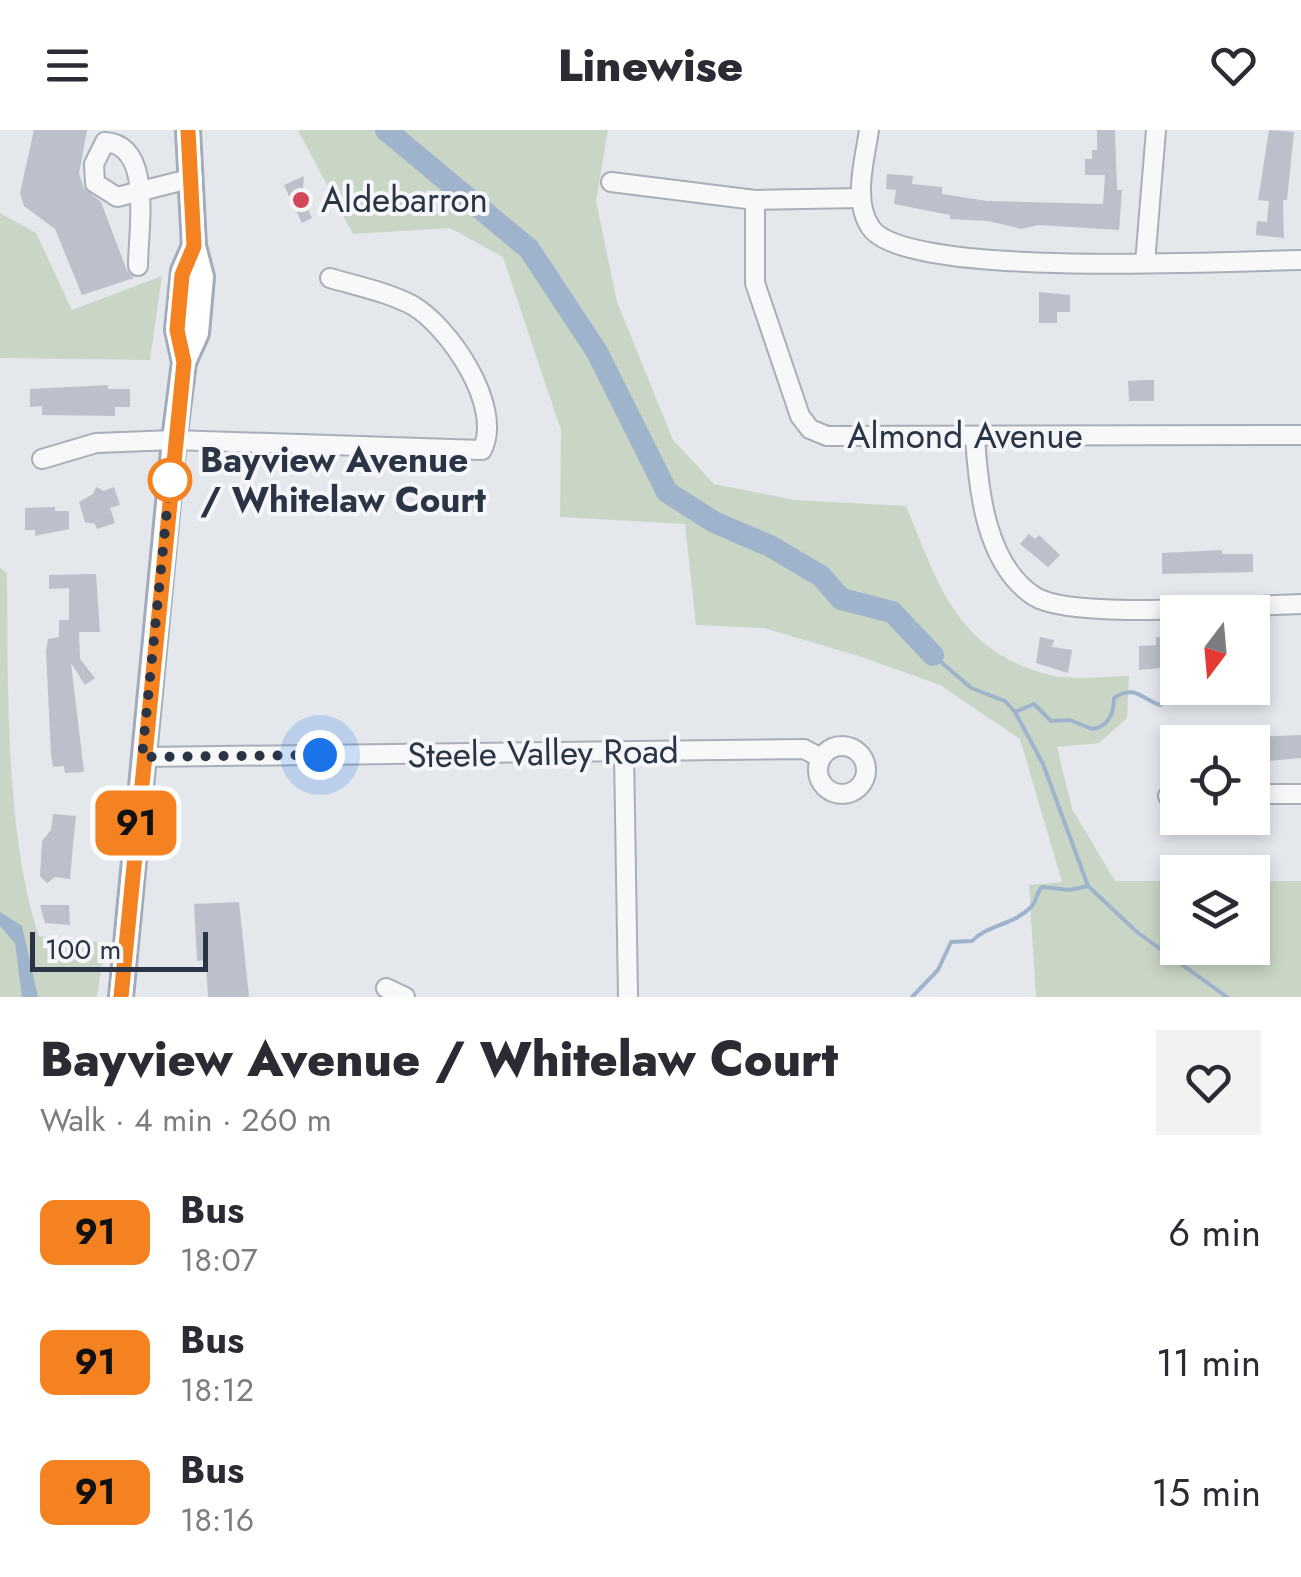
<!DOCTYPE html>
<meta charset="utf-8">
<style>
:root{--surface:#fff;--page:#f2f2f3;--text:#2b2b33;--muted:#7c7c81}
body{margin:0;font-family:Jost,sans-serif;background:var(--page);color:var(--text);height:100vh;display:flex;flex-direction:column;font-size:38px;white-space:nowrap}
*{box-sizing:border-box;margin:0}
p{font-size:32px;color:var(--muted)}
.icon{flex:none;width:55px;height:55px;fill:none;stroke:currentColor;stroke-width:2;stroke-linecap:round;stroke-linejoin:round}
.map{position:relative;height:867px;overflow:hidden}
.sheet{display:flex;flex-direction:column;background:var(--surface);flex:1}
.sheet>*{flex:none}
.badge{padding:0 20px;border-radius:15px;font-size:35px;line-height:65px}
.needle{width:65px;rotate:196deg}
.tools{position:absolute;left:1160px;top:465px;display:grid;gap:20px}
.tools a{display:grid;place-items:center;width:110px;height:110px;border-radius:0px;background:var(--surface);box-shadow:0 5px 15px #0003;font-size:50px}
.scale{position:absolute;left:30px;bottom:25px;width:178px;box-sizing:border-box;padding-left:10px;border:5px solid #2b3445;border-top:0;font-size:28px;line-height:35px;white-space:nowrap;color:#2b3445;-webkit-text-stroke:8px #f4f6f9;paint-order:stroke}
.you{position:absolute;width:50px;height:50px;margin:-25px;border:8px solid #fff;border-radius:50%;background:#1a73e8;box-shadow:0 0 0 15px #1a73e833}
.map>.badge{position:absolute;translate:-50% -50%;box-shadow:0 0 0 5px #fff}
.round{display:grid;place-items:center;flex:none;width:105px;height:105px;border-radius:0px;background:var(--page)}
.headline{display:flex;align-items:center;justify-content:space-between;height:170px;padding:0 40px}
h1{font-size:48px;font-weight:800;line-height:75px}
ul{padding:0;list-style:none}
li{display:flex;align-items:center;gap:30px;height:130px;padding:0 40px}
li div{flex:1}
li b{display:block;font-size:38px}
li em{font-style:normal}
li .badge{min-width:110px;font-weight:700;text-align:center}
header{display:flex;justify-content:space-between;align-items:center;height:130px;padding:0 40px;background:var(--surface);font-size:45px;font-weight:800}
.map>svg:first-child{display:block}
</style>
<header><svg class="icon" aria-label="menu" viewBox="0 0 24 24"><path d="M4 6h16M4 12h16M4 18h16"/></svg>Linewise<svg class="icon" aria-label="heart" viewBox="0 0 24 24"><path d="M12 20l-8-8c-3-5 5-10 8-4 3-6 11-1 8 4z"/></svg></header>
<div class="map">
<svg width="1301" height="867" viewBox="0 0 1301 867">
<rect width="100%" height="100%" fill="#e4e7ec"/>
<!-- green -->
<g fill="#c9d6c5">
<path d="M 298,0 L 608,0 L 596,71 L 617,172 L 673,310 L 714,354 L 794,370 L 906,376 C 939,456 957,521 1050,545 C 1074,551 1105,546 1129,546 L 1127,588 L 1099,613 L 1057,617 L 1072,679 L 1115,751 L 1177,751 L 1178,818 L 1252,818 L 1253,751 L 1301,751 L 1301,867 L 1036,867 L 1029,755 L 1062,752 L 1020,609 L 940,555 L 862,527 L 764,498 L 696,495 L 685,394 L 560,387 L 561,300 L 503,127 L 450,98 L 353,104 Z"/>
<polygon points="0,83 36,103 72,180 162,146 150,230 0,228"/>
<path d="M 0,437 L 7,444 C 8,551 5,706 39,806 L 105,813 L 97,867 L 0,867 Z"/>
</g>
<!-- water -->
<polygon fill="#9fb4cc" points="0,782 22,796 38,867 22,867 15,813 0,796"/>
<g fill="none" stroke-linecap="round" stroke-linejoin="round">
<!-- stream -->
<g stroke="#9fb4cc" stroke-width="4">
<path d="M 933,525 L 971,558 L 1005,571 L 1015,582 L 1034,574 L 1051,591 L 1070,590 L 1092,599 C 1109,597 1114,582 1114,568 C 1135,554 1141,569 1160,575 L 1185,559 L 1208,564 L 1236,559"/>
<polyline points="1015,582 1043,634 1088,756 1137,802 1227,867"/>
<path d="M 912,867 L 938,840 L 951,812 L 972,811 C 987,795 1013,795 1030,778 C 1038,771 1035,764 1042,757 L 1070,760 L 1088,756"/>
</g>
<!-- river -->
<polyline stroke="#9fb4cc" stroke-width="22" points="386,0 529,119 597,222 667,362 714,392 770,416 821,446 841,469 892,482 933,525"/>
</g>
<!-- building -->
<g fill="#bbc0ca">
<polygon points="34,0 87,0 79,44 84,58 101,72 127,141 134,148 82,165 55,99 24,76 20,63"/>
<polygon points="1097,0 1115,0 1117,60 1122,60 1119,100 1038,95 1022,99 988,91 950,89 950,85 894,74 896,60 886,59 887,44 913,46 912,54 942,57 942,64 987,71 1103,74 1105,45 1085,45 1085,29 1092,29 1092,20 1097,20"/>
<polygon points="1269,0 1294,2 1287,70 1283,70 1284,108 1256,105 1257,91 1267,92 1269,71 1258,70"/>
<polygon points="304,46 303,57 313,74 307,77 312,88 302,93 284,55"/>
<polygon points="1039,162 1070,165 1070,182 1057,182 1057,193 1039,193"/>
<polygon points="1143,250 1154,250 1154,271 1129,271 1128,251"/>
<polygon points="108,255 108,259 130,259 130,277 115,277 115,286 42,285 42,276 30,277 30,259"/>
<polygon points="96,357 104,361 114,357 120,375 110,378 115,393 97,399 95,394 85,392 79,372 93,364"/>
<polygon points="55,377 55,381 69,381 69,399 35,406 35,400 25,400 25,378"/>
<polygon points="1029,404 1035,409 1039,405 1060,425 1048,437 1020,414"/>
<polygon points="1222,420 1222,424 1253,424 1253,442 1162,444 1162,423"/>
<polygon points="96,444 100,502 79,502 80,529 95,548 85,555 71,533 84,642 65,643 64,636 53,637 51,624 46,521 48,509 59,507 59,490 69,490 69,458 49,459 49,445"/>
<polygon points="1040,507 1054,510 1052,517 1072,520 1068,543 1036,533"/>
<polygon points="1156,507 1170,507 1171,537 1139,540 1139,516 1156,515"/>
<polygon points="1205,600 1253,600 1253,607 1301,605 1301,628 1256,632 1252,612 1205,612"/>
<polygon points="53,684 76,686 73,715 70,749 55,747 47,753 40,746 42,711 51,700"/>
<polygon points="239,772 249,867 208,867 206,830 197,831 194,774"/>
<polygon points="40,775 69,775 70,795 45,793"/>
</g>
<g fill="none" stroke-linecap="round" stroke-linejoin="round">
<defs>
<g id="minor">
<path d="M 869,0 C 865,29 852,71 871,98 C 907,149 1231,131 1301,130"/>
<polyline points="611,52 755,70 861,68"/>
<polyline points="755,70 755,153 800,286 810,299 827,306 1301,305"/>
<polyline points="1145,133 1156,0"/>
<path d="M 138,136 C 138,99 154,15 105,12 L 94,34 L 95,53 L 117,67 L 193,48"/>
<path d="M 975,306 C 978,357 985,434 1034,466 C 1071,491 1248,475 1301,474"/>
<path d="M 42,329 L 96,313 L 174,310 L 482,320 C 504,277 449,196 412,175 C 387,162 357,156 330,148"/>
<circle cx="842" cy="640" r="24"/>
<polyline points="624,622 628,867"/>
<polyline points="142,627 804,619 821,628"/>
<polyline points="1252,664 1301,664"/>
<polyline points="1168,666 1178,666"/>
<polyline points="386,858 405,867"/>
</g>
<g id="major">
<polyline points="184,232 177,200 183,141 194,116"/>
<polyline points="121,867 174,310 184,232 197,203 202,147 194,116 188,0"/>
</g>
</defs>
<!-- minor casing -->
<use href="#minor" stroke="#a9aeb7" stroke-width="22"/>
<!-- major casing -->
<use href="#major" stroke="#a3abb8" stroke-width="28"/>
<!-- minor -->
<use href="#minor" stroke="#f7f8fa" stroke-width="18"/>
<!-- major -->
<use href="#major" stroke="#fff" stroke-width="22"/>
</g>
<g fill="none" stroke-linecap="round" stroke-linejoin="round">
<defs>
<polyline id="line" points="121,867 184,232 177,200 182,145 194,116 188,0"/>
</defs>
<!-- line casing -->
<use href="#line" stroke="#fff" stroke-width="22"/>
<!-- line -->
<use href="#line" stroke="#f58220" stroke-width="15"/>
<!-- walk -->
<polyline stroke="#2b3445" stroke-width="10" stroke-dasharray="0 18" points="170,350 142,627 320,625"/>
</g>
<!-- markers -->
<circle fill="#d1495b" stroke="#f4f6f9" stroke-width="4" cx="301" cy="70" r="10"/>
<circle fill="#fff" stroke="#f58220" stroke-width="5" cx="170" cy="350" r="20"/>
<g text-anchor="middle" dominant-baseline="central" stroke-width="8" stroke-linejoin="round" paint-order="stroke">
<!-- poi labels -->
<g font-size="35" fill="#2b3445" stroke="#f4f6f9" text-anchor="start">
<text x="321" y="70">Aldebarron</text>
</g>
<!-- street labels -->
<g font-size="35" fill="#2b3445" stroke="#f4f6f9">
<text x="965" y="306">Almond Avenue</text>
<text transform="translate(543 623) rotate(-1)">Steele Valley Road</text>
</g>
<!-- stop labels -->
<g font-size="35" font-weight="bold" fill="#2b3445" stroke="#f4f6f9" text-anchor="start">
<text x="200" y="330">Bayview Avenue<tspan x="200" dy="40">/ Whitelaw Court</tspan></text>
</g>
</g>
</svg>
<div class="tools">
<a><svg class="needle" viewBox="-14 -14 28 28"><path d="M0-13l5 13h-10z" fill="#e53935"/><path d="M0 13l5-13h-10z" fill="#7c7c81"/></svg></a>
<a><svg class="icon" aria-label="locate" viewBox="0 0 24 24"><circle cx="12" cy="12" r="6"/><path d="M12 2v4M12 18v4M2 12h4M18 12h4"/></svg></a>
<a><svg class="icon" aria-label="layers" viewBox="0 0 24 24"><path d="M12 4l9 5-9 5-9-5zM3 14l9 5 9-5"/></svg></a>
</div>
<div class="scale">100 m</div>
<div class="you" style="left:320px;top:625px"></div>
<b class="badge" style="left:136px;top:693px;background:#f58220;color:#111">91</b>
</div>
<section class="sheet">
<div class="headline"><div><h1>Bayview Avenue / Whitelaw Court</h1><p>Walk · 4 min · 260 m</p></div><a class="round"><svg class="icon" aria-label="heart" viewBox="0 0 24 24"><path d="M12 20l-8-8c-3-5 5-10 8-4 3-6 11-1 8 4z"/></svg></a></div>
<ul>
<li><span class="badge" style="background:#f58220;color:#111">91</span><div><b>Bus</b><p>18:07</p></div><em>6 min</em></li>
<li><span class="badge" style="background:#f58220;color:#111">91</span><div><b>Bus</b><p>18:12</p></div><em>11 min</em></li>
<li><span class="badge" style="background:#f58220;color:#111">91</span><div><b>Bus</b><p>18:16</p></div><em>15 min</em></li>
</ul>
</section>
